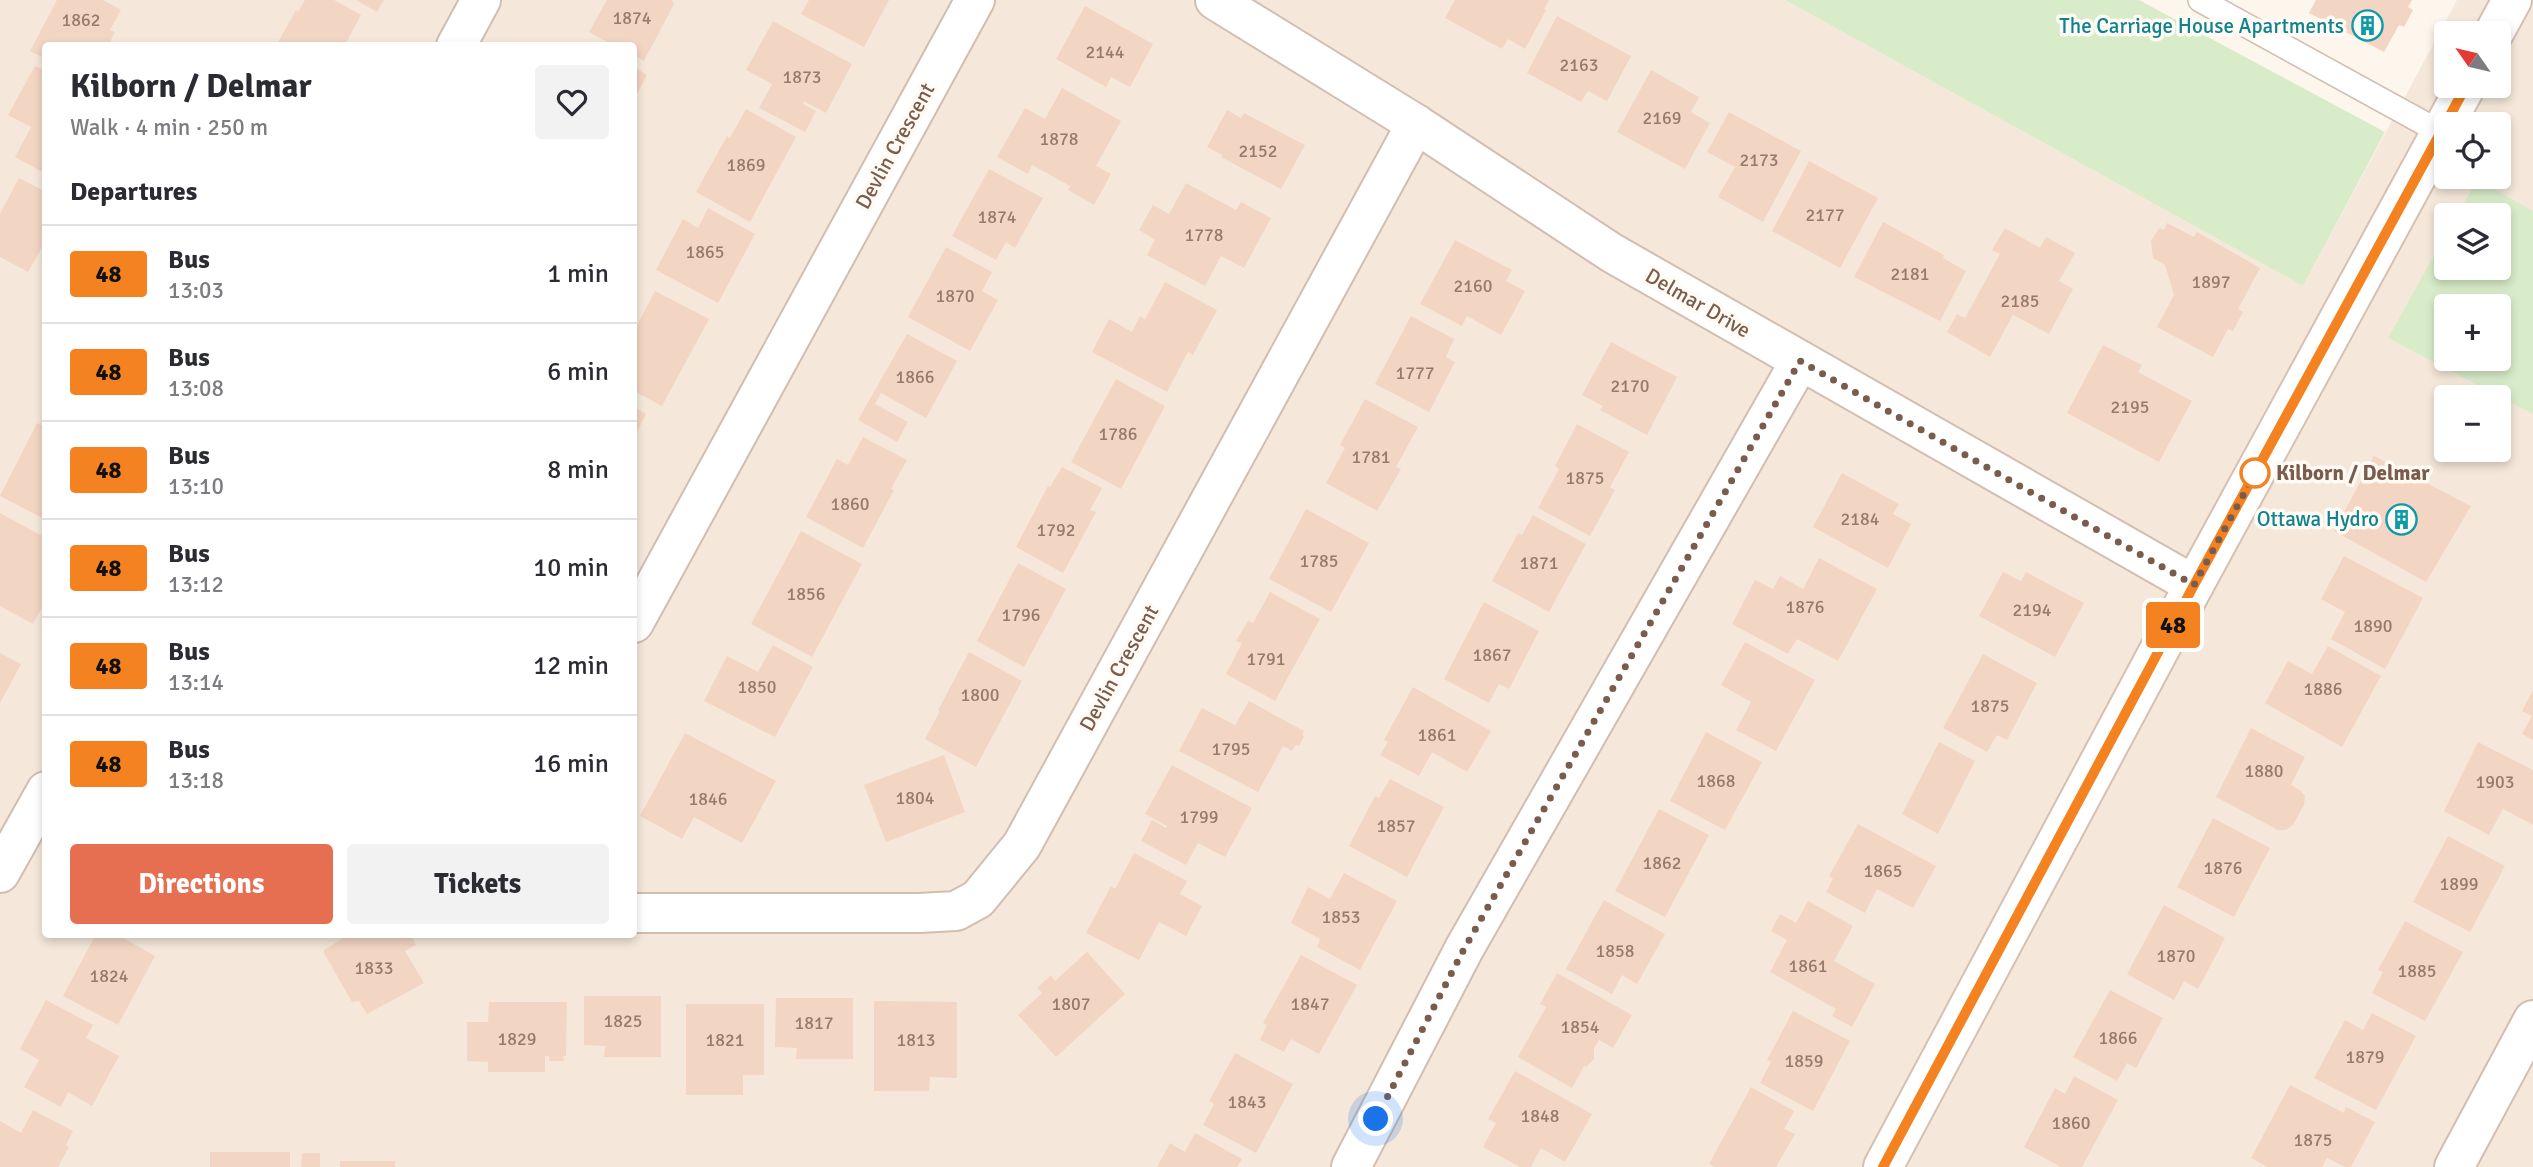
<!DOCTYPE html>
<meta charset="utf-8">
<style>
:root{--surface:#fff;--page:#f2f2f3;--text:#2b2b33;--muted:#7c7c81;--line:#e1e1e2;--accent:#e76f51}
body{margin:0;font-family:Signika,sans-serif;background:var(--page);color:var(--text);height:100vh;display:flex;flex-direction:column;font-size:26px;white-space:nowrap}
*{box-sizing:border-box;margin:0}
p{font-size:23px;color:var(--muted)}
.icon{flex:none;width:38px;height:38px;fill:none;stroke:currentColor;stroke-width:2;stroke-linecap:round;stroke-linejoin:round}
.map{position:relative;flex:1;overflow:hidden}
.sheet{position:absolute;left:42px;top:42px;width:595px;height:896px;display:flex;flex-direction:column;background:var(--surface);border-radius:7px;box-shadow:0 4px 10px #0003}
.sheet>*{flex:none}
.badge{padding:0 14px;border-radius:5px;font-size:24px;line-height:46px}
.needle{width:46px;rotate:304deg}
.controls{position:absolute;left:2434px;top:21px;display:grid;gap:14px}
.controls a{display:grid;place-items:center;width:77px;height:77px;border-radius:7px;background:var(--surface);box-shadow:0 4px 10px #0003;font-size:35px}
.you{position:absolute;width:35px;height:35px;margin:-18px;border:5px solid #fff;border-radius:50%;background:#1a73e8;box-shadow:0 0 0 10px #1a73e833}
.map>.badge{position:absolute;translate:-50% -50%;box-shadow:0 0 0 4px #fff}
h2{padding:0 28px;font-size:26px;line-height:63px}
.round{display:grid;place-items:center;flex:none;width:74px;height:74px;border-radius:7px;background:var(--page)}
.head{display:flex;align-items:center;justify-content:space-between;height:119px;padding:0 28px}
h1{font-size:33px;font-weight:700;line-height:52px}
.action{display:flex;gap:14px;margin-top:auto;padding:14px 28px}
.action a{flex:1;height:80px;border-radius:7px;background:var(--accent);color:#fff;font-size:28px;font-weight:700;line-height:80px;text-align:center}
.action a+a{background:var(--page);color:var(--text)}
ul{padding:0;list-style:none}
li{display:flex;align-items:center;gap:21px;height:98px;padding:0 28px;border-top:2px solid var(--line)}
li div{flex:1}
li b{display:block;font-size:26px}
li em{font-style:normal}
li .badge{min-width:77px;font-weight:700;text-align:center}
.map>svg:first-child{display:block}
</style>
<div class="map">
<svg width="2533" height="1167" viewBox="0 0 2533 1167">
<rect width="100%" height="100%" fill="#fdf6ec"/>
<!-- residential -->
<path fill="#f5e8da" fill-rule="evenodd" d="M 0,0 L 1785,0 L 2303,286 L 2457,0 L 2533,0 L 2533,1167 L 0,1167 ZM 2446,33 L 2499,33 L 2499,86 L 2446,86 ZM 46,46 L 634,46 L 634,934 L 46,934 ZM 2446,124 L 2499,124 L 2499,177 L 2446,177 ZM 2446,215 L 2499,215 L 2499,268 L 2446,268 ZM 2446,306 L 2499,306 L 2499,359 L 2446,359 ZM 2446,397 L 2499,397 L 2499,450 L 2446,450 Z"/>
<!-- green -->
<g fill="#d8ecc9" fill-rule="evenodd">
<polygon points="1785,0 2139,0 2385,132 2303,286"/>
<path d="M 2477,180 L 2533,211 L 2533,414 L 2388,338 L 2446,234 L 2446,268 L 2499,268 L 2499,215 L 2457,215 ZM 2446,306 L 2499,306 L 2499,359 L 2446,359 Z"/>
</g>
<!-- building -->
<g fill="#f3d5c3">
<polygon points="57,0 103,0 121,10 110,30 115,32 108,46 46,46 46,59 30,51"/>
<polygon points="305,0 334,0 361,15 346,43 349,46 276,46 296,10 298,12"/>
<polygon points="356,0 384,0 377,12"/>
<polygon points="607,0 672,0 674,4 644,61 634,55 634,46 615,46 589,32"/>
<polygon points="809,0 889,0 864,47 801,14"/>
<polygon points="1455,0 1549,0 1544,9 1546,10 1525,49 1508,39 1502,49 1445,18"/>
<polygon points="2316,0 2412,0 2408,7 2413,10 2404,27 2399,25 2384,52 2309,13"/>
<polygon points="1085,6 1153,44 1130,87 1111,77 1106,87 1056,59"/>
<polygon points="1557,16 1631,56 1607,101 1588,91 1581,102 1527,73"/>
<polygon points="773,21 852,64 826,113 804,101 803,104 816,111 805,132 759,108 772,84 746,70"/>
<polygon points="35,66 46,71 46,174 15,157 31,127 8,115"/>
<polygon points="634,67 647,75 634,100"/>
<polygon points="1651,70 1699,97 1691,112 1710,123 1685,169 1617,132"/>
<polygon points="1062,88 1121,121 1096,166 1111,174 1094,205 1068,190 1070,186 1032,165 1028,174 997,157 1025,108 1045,119"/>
<polygon points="746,109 796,137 750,222 696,192 727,136 730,138"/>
<polygon points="1227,110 1241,118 1244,113 1305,145 1281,189 1221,157 1222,155 1207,147"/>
<polygon points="1729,112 1801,151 1763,222 1718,197 1735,167 1707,152"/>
<polygon points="1809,161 1878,198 1840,268 1772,231"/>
<polygon points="989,169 1043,198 1015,248 1006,242 996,260 952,236"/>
<polygon points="19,178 46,192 46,240 28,272 0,257 0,214"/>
<polygon points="1186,183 1236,210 1241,202 1271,218 1244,268 1221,256 1205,286 1147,255 1155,240 1139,230 1153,205 1169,214"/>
<polygon points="708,208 755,234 718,303 656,270 683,219 698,228"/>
<polygon points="1883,222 1944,255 1943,258 1966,271 1940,321 1854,277"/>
<polygon points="2167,223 2194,237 2197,232 2260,268 2238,309 2243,312 2233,331 2228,329 2213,357 2157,327 2174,295 2165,265 2153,258 2151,241 2159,228 2164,230"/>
<polygon points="2005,228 2040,248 2046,237 2075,253 2059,281 2073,289 2049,334 2013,315 1990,357 1947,332 1957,314 1965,318 2000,254 1992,250"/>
<polygon points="1455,240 1512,270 1506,281 1525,291 1501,335 1467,316 1462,326 1420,304"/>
<polygon points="946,247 992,272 982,291 998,300 970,351 908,317"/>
<polygon points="1165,282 1217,310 1193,355 1188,352 1167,392 1092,352 1109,319 1132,332 1140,316 1145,319"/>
<polygon points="655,291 709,319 662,406 634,391 634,331"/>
<polygon points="1411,316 1454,339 1446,357 1455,362 1429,412 1375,384"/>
<polygon points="907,334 957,361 926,418 881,393 875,404 908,422 897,442 858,420"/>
<polygon points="1611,342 1677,377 1647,435 1600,410 1603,406 1582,395"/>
<polygon points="2103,345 2142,365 2138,372 2192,401 2159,462 2067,413"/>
<polygon points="1116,379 1165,406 1121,489 1071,462"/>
<polygon points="1365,399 1418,427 1396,467 1401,469 1377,511 1326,483 1345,448 1340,445"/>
<polygon points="634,407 646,414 634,438"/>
<polygon points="37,423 46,427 46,520 0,496"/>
<polygon points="1577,424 1629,452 1610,487 1615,490 1590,536 1538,508 1559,469 1555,466"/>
<polygon points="863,437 907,460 891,489 894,490 863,548 806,517 837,459 848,465"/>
<polygon points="2374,456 2471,506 2426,582 2334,531"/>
<polygon points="1062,467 1102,488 1090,510 1096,512 1063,573 1016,547 1048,486 1050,487"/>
<polygon points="1842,473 1899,504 1893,514 1911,524 1888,568 1813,527"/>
<polygon points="1306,509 1369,543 1331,612 1269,579"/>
<polygon points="0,513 46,538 46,600 33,624 0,606"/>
<polygon points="1533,515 1586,544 1549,612 1492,581 1518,533 1522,535"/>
<polygon points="801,531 862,564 812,657 751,624"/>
<polygon points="2344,556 2423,598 2385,669 2331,639 2345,612 2321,599"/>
<polygon points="1819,558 1877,589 1838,661 1797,639 1788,654 1732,624 1755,580 1773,589 1780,576 1803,589"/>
<polygon points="1018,563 1066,589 1024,667 977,641"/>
<polygon points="2003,572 2021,581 2026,572 2084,603 2055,657 1979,616"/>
<polygon points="1270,592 1320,619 1275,701 1226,674 1242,643 1236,641 1248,621 1253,623"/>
<polygon points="1484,602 1539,631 1509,689 1499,684 1489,703 1444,679"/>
<polygon points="1745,642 1815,680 1776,751 1736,730 1751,702 1721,685"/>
<polygon points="773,645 813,667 775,737 704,701 727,656 758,672"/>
<polygon points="2328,646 2381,676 2342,747 2265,703 2288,661 2312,674"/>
<polygon points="969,652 1022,681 976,767 925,739 940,711 938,710"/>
<polygon points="0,653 21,664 0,703"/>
<polygon points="1983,654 2037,683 2007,740 1997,735 1987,752 1943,728"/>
<polygon points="1413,687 1491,731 1467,772 1432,752 1419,776 1380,755 1388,742 1384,740"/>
<polygon points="2533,690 2533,740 2522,734 2532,716 2522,711"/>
<polygon points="1249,701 1304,731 1302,735 1304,736 1299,746 1296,745 1292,751 1283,746 1258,792 1179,751 1202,708 1235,725"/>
<polygon points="2251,728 2305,757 2291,785 2300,790 2305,796 2304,805 2293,825 2286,830 2278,830 2216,797"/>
<polygon points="1706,732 1762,762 1725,830 1670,801"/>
<polygon points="685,733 776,781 742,843 694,817 682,839 640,816"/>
<polygon points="1939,742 1975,761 1938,834 1902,814"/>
<polygon points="2478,742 2533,770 2533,825 2503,809 2489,835 2444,811"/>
<polygon points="944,755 965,812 886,842 864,785"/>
<polygon points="1172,765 1252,808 1225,857 1198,843 1186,865 1141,841 1152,820 1166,828 1167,826 1145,814"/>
<polygon points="1390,779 1444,807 1407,877 1349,846 1375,796 1379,798"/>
<polygon points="1659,809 1709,835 1665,917 1615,891"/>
<polygon points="2213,818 2270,848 2234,917 2177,887"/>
<polygon points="1858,824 1936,866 1913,908 1877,889 1865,913 1826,892 1833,879 1829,876"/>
<polygon points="2448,836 2505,866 2470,932 2413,902"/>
<polygon points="1134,853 1187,881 1180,894 1202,906 1186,936 1159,922 1139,960 1086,933 1111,886 1115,889"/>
<polygon points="1344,873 1397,901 1360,970 1317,947 1320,939 1291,923 1308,887 1330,899"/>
<polygon points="1604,900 1665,934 1637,984 1622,975 1612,994 1566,969"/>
<polygon points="1808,901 1853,926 1834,961 1875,984 1852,1027 1832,1016 1836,1009 1770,972 1787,940 1771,931 1780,914 1796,923"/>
<polygon points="2164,905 2225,938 2198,989 2184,981 2174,1000 2127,974"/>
<polygon points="2405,921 2463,952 2425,1021 2372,993 2383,972 2378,970"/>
<polygon points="96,934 116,934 155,956 118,1025 63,996"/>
<polygon points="344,934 410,934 416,945 405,951 424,983 367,1014 359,1001 352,1002 324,953 324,950 345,937"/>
<polygon points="1087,952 1125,994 1056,1057 1018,1015 1042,993 1037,988 1051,975 1055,981"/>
<polygon points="1301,955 1357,985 1319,1054 1291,1039 1284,1052 1260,1040 1267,1025 1263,1023"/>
<polygon points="1557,973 1632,1015 1613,1048 1599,1040 1594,1048 1594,1059 1586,1067 1584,1066 1572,1088 1518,1057 1546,1007 1540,1004"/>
<polygon points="2110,990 2163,1018 2136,1068 2127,1063 2117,1081 2073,1057"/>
<polygon points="584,996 661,996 661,1057 604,1057 605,1046 584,1045"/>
<polygon points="776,998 853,998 853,1059 796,1059 797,1048 775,1047"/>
<polygon points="46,1000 93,1025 86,1038 119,1056 92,1106 68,1092 61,1107 24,1087 39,1060 20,1049"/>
<polygon points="874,1001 957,1002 957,1078 930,1077 929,1091 874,1091"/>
<polygon points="489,1002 567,1002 566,1056 563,1056 564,1061 549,1061 549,1056 545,1056 545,1072 488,1072 488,1062 467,1061 467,1022 488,1022"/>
<polygon points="686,1004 764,1004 764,1075 743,1075 743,1095 686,1095"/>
<polygon points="1793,1011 1850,1041 1813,1111 1760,1083 1771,1062 1767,1060"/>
<polygon points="2372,1013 2416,1036 2376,1110 2314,1078 2345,1020 2363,1030"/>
<polygon points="1235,1053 1293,1084 1256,1153 1203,1125 1214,1104 1209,1101"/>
<polygon points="1515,1071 1592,1114 1565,1162 1541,1148 1531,1167 1520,1167 1483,1147 1496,1123 1488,1119"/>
<polygon points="2074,1076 2118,1100 2082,1167 2061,1167 2024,1147 2055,1088 2065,1094"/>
<polygon points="2290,1085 2344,1113 2346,1107 2375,1122 2351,1167 2345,1167 2327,1158 2322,1167 2267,1167 2251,1158"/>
<polygon points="1751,1087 1794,1111 1784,1129 1795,1134 1776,1167 1715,1167 1709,1164"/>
<polygon points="33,1110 73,1131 66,1145 69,1147 58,1167 0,1167 0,1121 21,1133"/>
<polygon points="1195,1133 1242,1159 1237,1167 1157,1167 1170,1143 1185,1152"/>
<rect x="210" y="1152" width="80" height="15"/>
<polygon points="302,1153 320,1153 320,1167 301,1167"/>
<rect x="340" y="1161" width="55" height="6"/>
</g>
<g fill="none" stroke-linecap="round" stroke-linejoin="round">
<defs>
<polyline id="lane" points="2200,0 2440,132"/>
<g id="street">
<polyline points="1215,0 1416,124 1612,253 2194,585"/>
<polyline points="456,46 481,0"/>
<polyline points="634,623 975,0"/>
<polyline points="0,873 46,791"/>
<polyline points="634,913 919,913 956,911 978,899 1022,845 1416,124"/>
<polyline points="1351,1167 1464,949 1800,361"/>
<polyline points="2454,1167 2533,1020"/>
</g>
<g id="secondary">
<polyline points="2494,33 2512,0"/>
<polyline points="1883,1167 2194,585 2466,86"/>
</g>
</defs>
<!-- lane casing -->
<use href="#lane" stroke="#d1beb0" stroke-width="26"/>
<!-- street casing -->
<use href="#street" stroke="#d1beb0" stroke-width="42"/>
<!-- secondary casing -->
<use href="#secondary" stroke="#d6c0b0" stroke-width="42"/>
<!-- lane -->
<use href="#lane" stroke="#fff" stroke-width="23"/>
<!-- street -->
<use href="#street" stroke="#fff" stroke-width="38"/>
<!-- secondary -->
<use href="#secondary" stroke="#fff" stroke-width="38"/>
</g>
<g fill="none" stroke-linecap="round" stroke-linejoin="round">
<defs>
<polyline id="line" points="1883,1167 2194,585 2466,86"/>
</defs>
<!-- line casing -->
<use href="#line" stroke="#fff" stroke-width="16"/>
<!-- line -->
<use href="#line" stroke="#f58220" stroke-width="10"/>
<!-- walk -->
<polyline stroke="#7a5c4d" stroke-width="7" stroke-dasharray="0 12.6" points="1376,1119 1464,949 1800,361 2194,585 2257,470 2255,473"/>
</g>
<!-- icons -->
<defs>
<symbol id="building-ring" viewBox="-11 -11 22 22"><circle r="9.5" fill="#fffaf3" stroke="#0f9aa8" stroke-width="1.5"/><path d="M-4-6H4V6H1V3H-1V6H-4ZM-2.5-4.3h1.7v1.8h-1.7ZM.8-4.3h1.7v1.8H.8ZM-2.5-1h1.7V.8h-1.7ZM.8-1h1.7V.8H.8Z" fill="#0f9aa8"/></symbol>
</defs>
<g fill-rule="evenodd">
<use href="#building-ring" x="2350" y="8" width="35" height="35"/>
<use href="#building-ring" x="2384" y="502" width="35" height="35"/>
</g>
<!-- markers -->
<circle fill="#fff" stroke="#f58220" stroke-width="3.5" cx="2255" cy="473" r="14"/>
<g text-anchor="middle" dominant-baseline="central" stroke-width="7" stroke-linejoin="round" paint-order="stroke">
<!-- number labels -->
<g font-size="18" fill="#987a6a">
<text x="632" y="18">1874</text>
<text x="81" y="20">1862</text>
<text x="1105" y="52">2144</text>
<text x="1579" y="65">2163</text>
<text x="802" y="77">1873</text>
<text x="1662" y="118">2169</text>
<text x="1059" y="139">1878</text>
<text x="1258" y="151">2152</text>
<text x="1759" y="160">2173</text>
<text x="746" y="165">1869</text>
<text x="1825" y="215">2177</text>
<text x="997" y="217">1874</text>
<text x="1204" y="235">1778</text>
<text x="705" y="252">1865</text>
<text x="1910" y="274">2181</text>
<text x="2211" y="282">1897</text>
<text x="1473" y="286">2160</text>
<text x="955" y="296">1870</text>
<text x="2020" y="301">2185</text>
<text x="1415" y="373">1777</text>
<text x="915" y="377">1866</text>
<text x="1630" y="386">2170</text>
<text x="2130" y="407">2195</text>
<text x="1118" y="434">1786</text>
<text x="1371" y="457">1781</text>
<text x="1585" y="478">1875</text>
<text x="850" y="504">1860</text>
<text x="1860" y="519">2184</text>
<text x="1056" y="530">1792</text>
<text x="1319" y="561">1785</text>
<text x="1539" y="563">1871</text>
<text x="806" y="594">1856</text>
<text x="1805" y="607">1876</text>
<text x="2032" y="610">2194</text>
<text x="1021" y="615">1796</text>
<text x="2373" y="626">1890</text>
<text x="1492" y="655">1867</text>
<text x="1266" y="659">1791</text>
<text x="757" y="687">1850</text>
<text x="2323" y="689">1886</text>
<text x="980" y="695">1800</text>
<text x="1990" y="706">1875</text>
<text x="1437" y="735">1861</text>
<text x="1231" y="749">1795</text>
<text x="2264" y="771">1880</text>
<text x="1716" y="781">1868</text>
<text x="2495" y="782">1903</text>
<text x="915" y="798">1804</text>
<text x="708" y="799">1846</text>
<text x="1199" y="817">1799</text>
<text x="1396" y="826">1857</text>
<text x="1662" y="863">1862</text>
<text x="2223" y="868">1876</text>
<text x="1883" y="871">1865</text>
<text x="2459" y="884">1899</text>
<text x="1341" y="917">1853</text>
<text x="1615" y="951">1858</text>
<text x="2176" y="956">1870</text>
<text x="1808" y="966">1861</text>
<text x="374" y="968">1833</text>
<text x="2417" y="971">1885</text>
<text x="109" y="976">1824</text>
<text x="1071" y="1004">1807</text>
<text x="1310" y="1004">1847</text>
<text x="623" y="1021">1825</text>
<text x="814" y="1023">1817</text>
<text x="1580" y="1027">1854</text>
<text x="2118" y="1038">1866</text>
<text x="517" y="1039">1829</text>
<text x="725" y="1040">1821</text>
<text x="916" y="1040">1813</text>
<text x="2365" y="1057">1879</text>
<text x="1804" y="1061">1859</text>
<text x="1247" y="1102">1843</text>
<text x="1540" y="1116">1848</text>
<text x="2071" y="1123">1860</text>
<text x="2313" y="1140">1875</text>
</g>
<!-- culture labels -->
<g font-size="21" fill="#0d838f" stroke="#fffaf3" text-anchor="end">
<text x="2344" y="26">The Carriage House Apartments</text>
<text x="2379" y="519">Ottawa Hydro</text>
</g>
<!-- street labels -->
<g font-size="21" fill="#7a5c4d" stroke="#fffaf3">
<text transform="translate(895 146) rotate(-61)">Devlin Crescent</text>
<text transform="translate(1698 303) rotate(30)">Delmar Drive</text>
<text transform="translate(1119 668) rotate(-61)">Devlin Crescent</text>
</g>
<!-- stop labels -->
<g font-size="21" font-weight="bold" fill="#7a5c4d" stroke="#fffaf3" text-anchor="start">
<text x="2276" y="473">Kilborn / Delmar</text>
</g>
</g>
</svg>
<div class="controls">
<a><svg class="needle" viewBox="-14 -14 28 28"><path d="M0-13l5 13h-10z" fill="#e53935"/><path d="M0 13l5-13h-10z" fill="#7c7c81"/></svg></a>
<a><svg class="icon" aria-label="locate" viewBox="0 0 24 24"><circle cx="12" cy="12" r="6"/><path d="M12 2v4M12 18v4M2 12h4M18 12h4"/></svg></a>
<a><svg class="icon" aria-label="layers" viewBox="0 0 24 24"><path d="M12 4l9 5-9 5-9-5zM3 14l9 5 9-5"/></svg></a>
<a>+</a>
<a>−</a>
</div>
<div class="you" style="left:1376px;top:1119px"></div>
<b class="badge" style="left:2173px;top:625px;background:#f58220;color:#111">48</b>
<section class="sheet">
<div class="head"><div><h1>Kilborn / Delmar</h1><p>Walk · 4 min · 250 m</p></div><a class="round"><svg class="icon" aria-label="heart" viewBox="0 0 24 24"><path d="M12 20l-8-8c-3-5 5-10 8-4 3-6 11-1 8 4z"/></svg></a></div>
<h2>Departures</h2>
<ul>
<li><span class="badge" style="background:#f58220;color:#111">48</span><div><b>Bus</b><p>13:03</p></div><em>1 min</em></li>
<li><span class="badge" style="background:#f58220;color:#111">48</span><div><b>Bus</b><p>13:08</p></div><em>6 min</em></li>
<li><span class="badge" style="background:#f58220;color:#111">48</span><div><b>Bus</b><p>13:10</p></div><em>8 min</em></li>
<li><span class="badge" style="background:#f58220;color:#111">48</span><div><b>Bus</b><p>13:12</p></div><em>10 min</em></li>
<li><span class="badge" style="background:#f58220;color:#111">48</span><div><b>Bus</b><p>13:14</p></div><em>12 min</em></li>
<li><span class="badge" style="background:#f58220;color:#111">48</span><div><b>Bus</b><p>13:18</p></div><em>16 min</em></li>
</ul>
<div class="action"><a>Directions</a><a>Tickets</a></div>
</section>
</div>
